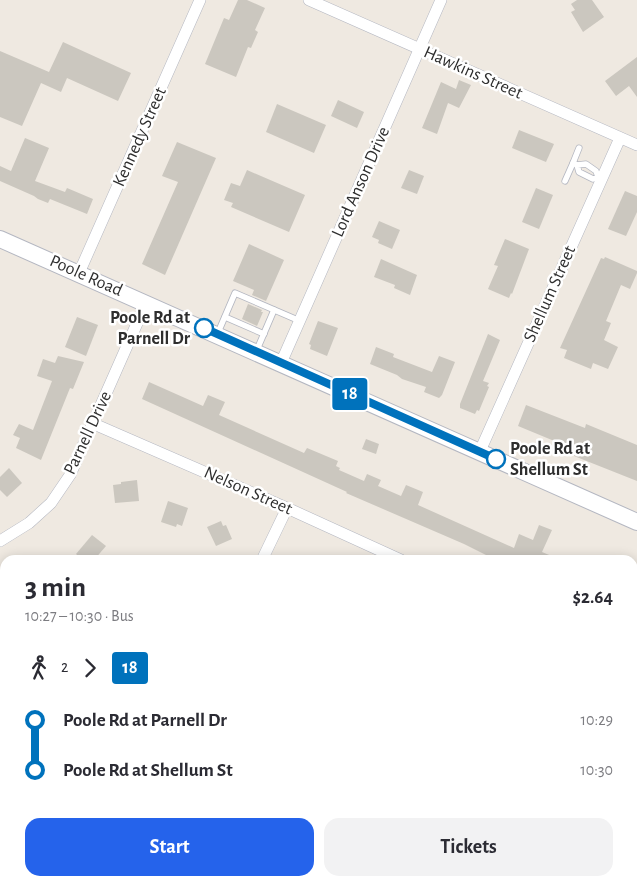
<!DOCTYPE html>
<meta charset="utf-8">
<style>
:root{--surface:#fff;--page:#f2f2f3;--text:#2b2b33;--muted:#7c7c81;--accent:#2563eb}
body{margin:0;font-family:"Alegreya Sans",sans-serif;background:var(--page);color:var(--text);height:100vh;display:flex;flex-direction:column;font-size:19px;white-space:nowrap}
*{box-sizing:border-box;margin:0}
p{font-size:16px;color:var(--muted)}
.icon{flex:none;width:28px;height:28px;fill:none;stroke:currentColor;stroke-width:2;stroke-linecap:round;stroke-linejoin:round}
.map{position:relative;flex:1;overflow:hidden}
.drawer{position:absolute;left:0px;top:555px;width:638px;height:331px;display:flex;flex-direction:column;background:var(--surface);border-radius:15px 15px 0 0;box-shadow:0 2px 12px #0003}
.drawer>*{flex:none}
.badge{padding:0 10px;border-radius:4px;font-size:18px;line-height:32px}
.map>.badge{position:absolute;translate:-50% -50%;box-shadow:0 0 0 2px #fff}
.legs{display:flex;align-items:center;gap:8px;height:55px;padding:0 25px;font-size:16px}
.legs p{margin-inline-start:auto}
.head{display:flex;align-items:center;justify-content:space-between;height:85px;padding:0 25px}
h1{font-size:28px;font-weight:600;line-height:38px}
.cta{display:flex;gap:10px;margin-top:auto;padding:10px 25px}
.cta a{flex:1;height:58px;border-radius:15px;background:var(--accent);color:#fff;font-size:20px;font-weight:600;line-height:58px;text-align:center}
.cta a+a{background:var(--page);color:var(--text)}
ul{padding:0 25px;list-style:none}
li{display:flex;align-items:center;gap:18px;height:50px;font-size:19px}
li i{display:grid;place-items:center;width:8px;height:100%;margin:0 6px;background:currentColor}
li i::after{content:'';width:12px;height:12px;margin:-6px;border:4px solid;border-radius:50%;background:var(--surface)}
li p{margin-inline-start:auto}
li:first-child i{background:linear-gradient(#0000 50%,currentColor 0)}
li:last-child i{background:linear-gradient(currentColor 50%,#0000 0)}
.map>svg:first-child{display:block}
</style>
<div class="map">
<svg width="637" height="886" viewBox="0 0 637 886">
<rect width="100%" height="100%" fill="#efe9e1"/>
<!-- education -->
<polygon fill="#f0e6d1" points="637,810 637,886 608,886 609,881 632,881 633,822"/>
<!-- building -->
<g fill="#cbc7bf">
<polygon points="238,0 247,0 265,8 255,30 258,32 251,48 248,47 236,77 205,64 224,18 229,20"/>
<polygon points="577,0 592,0 604,17 583,32 571,12 575,10 571,4"/>
<polygon points="63,42 131,73 118,101 67,78 61,92 41,83 22,126 0,117 0,51 49,72"/>
<polygon points="637,57 637,97 629,86 616,96 605,81"/>
<polygon points="459,80 471,85 459,108 448,103 437,134 422,128 441,82 456,89"/>
<polygon points="338,100 364,112 357,128 331,116"/>
<polygon points="277,104 326,125 314,153 266,132"/>
<polygon points="519,130 554,144 546,162 512,148"/>
<polygon points="25,138 49,148 35,181 65,192 67,188 93,199 87,214 50,199 48,203 38,199 34,196 0,181 0,166 11,171"/>
<polygon points="177,142 216,158 165,275 142,264 178,182 162,176"/>
<polygon points="247,170 305,195 289,232 231,207 233,203 224,200 231,183 240,186"/>
<polygon points="409,170 424,176 417,194 401,188"/>
<polygon points="536,188 553,195 539,229 522,222"/>
<polygon points="625,191 637,196 637,212 626,236 608,229"/>
<polygon points="379,221 400,230 392,249 378,243 379,240 372,237"/>
<polygon points="505,239 529,249 512,294 511,293 509,298 488,289 498,266 494,265"/>
<polygon points="249,244 284,260 266,301 252,295 254,290 233,281"/>
<polygon points="605,257 637,271 637,273 630,289 621,285 606,321 611,323 604,340 618,347 608,369 593,363 591,369 564,358 567,350 560,348 601,258 604,259"/>
<polygon points="381,259 417,275 410,295 394,288 395,285 374,277"/>
<polygon points="248,304 262,310 261,312 263,312 257,326 242,319"/>
<polygon points="77,317 98,325 86,356 65,347"/>
<polygon points="318,321 338,328 327,356 310,349 311,345 309,344"/>
<polygon points="488,334 500,340 483,381 489,383 487,386 489,387 479,411 477,410 475,414 460,408 460,404"/>
<polygon points="376,347 394,354 393,357 432,372 439,356 455,362 442,395 439,398 424,392 426,387 402,379 397,375 370,364"/>
<polygon points="58,356 84,362 73,389 70,388 41,460 16,448 20,438 13,435 19,424 33,430 52,381 37,376 43,359 55,363"/>
<polygon points="149,382 203,406 208,395 225,402 219,415 304,453 307,448 338,461 336,466 340,468 339,470 364,481 367,474 381,480 378,486 401,496 406,485 423,492 418,505 514,548 519,534 533,540 539,525 552,530 542,552 561,560 496,560 464,544 346,493 347,492 142,399"/>
<polygon points="526,405 585,428 586,424 637,445 637,481 574,456 576,450 518,426"/>
<polygon points="366,439 379,444 376,454 362,449"/>
<polygon points="9,468 22,483 7,497 0,490 0,477"/>
<polygon points="137,480 139,501 115,503 113,485 121,484 121,482"/>
<polygon points="168,501 188,508 182,526 177,524 176,527 161,522"/>
<polygon points="221,521 223,526 226,525 232,539 216,546 207,527"/>
<polygon points="92,535 106,546 94,560 83,560 76,554"/>
</g>
<g fill="none" stroke-linecap="round" stroke-linejoin="round">
<defs>
<g id="lane">
<polyline points="577,165 573,163 579,148"/>
<polyline points="598,177 593,179 579,172 577,165 586,164 596,171 598,177 601,179"/>
<polyline points="565,181 573,163"/>
<polyline points="225,317 264,334"/>
<polyline points="217,335 235,293 300,321"/>
<polyline points="256,352 274,310"/>
</g>
<g id="street">
<polyline points="309,0 637,145"/>
<polyline points="79,273 200,0"/>
<polyline points="281,363 441,0"/>
<polyline points="94,424 287,508 401,560"/>
<polyline points="480,451 620,138"/>
<polyline points="0,541 29,523 51,503 70,475 146,303"/>
<polyline points="262,560 287,508"/>
<polyline points="632,666 637,668"/>
<polyline points="0,839 5,836"/>
<polyline points="55,881 58,886"/>
<polyline points="284,881 288,886"/>
</g>
<g id="secondary">
<polyline points="0,239 637,522"/>
<polyline points="632,800 637,789"/>
<polyline points="599,886 601,881"/>
</g>
</defs>
<!-- lane casing -->
<use href="#lane" stroke="#b4b7c1" stroke-width="7"/>
<!-- street casing -->
<use href="#street" stroke="#b4b7c1" stroke-width="12"/>
<!-- secondary casing -->
<use href="#secondary" stroke="#b4b7c1" stroke-width="18"/>
<!-- lane -->
<use href="#lane" stroke="#fff" stroke-width="5.5"/>
<!-- street -->
<use href="#street" stroke="#fff" stroke-width="11"/>
<!-- secondary -->
<use href="#secondary" stroke="#fff" stroke-width="16"/>
</g>
<g fill="none" stroke-linecap="round" stroke-linejoin="round">
<defs>
<polyline id="line-1" points="204,328 496,459"/>
</defs>
<!-- line-1 casing -->
<use href="#line-1" stroke="#fff" stroke-width="11"/>
<!-- line-1 -->
<use href="#line-1" stroke="#0072bc" stroke-width="8"/>
</g>
<!-- markers -->
<g fill="#fff" stroke="#0072bc" stroke-width="2.5">
<circle cx="204" cy="328" r="9"/>
<circle cx="496" cy="459" r="9"/>
</g>
<g text-anchor="middle" dominant-baseline="central" stroke-width="5" stroke-linejoin="round" paint-order="stroke">
<!-- street labels -->
<g font-size="18" fill="#2e2e2e" stroke="#fff">
<text transform="translate(473 73) rotate(24)">Hawkins Street</text>
<text transform="translate(140 137) rotate(-66)">Kennedy Street</text>
<text transform="translate(361 182) rotate(-66)">Lord Anson Drive</text>
<text transform="translate(86 276) rotate(24)">Poole Road</text>
<text transform="translate(550 294) rotate(-66)">Shellum Street</text>
<text transform="translate(88 433) rotate(-65)">Parnell Drive</text>
<text transform="translate(248 491) rotate(24)">Nelson Street</text>
</g>
<!-- stop labels -->
<g font-size="18" font-weight="bold" fill="#2e2e2e" stroke="#fff" text-anchor="end">
<text x="190" y="318">Poole Rd at<tspan x="190" dy="21">Parnell Dr</tspan></text>
<text x="510" y="449" text-anchor="start">Poole Rd at<tspan x="510" dy="21">Shellum St</tspan></text>
</g>
</g>
</svg>
<b class="badge" style="left:350px;top:394px;background:#0072bc;color:#fff">18</b>
<section class="drawer">
<div class="head"><div><h1>3 min</h1><p>10:27 – 10:30 · Bus</p></div><b>$2.64</b></div>
<div class="legs"><svg class="icon" aria-label="walk" viewBox="0 0 24 24"><circle cx="13" cy="4" r="2"/><path d="M13 8l-2 6 4 7M11 14l-3 7M7 12l3-4h3l4 4"/></svg>2<svg class="icon" aria-label="forward" viewBox="0 0 24 24"><path d="M9 5l7 7-7 7"/></svg><b class="badge" style="background:#0072bc;color:#fff">18</b></div>
<ul>
<li><i style="color:#0072bc"></i><b>Poole Rd at Parnell Dr</b><p>10:29</p></li>
<li><i style="color:#0072bc"></i><b>Poole Rd at Shellum St</b><p>10:30</p></li>
</ul>
<div class="cta"><a>Start</a><a>Tickets</a></div>
</section>
</div>
